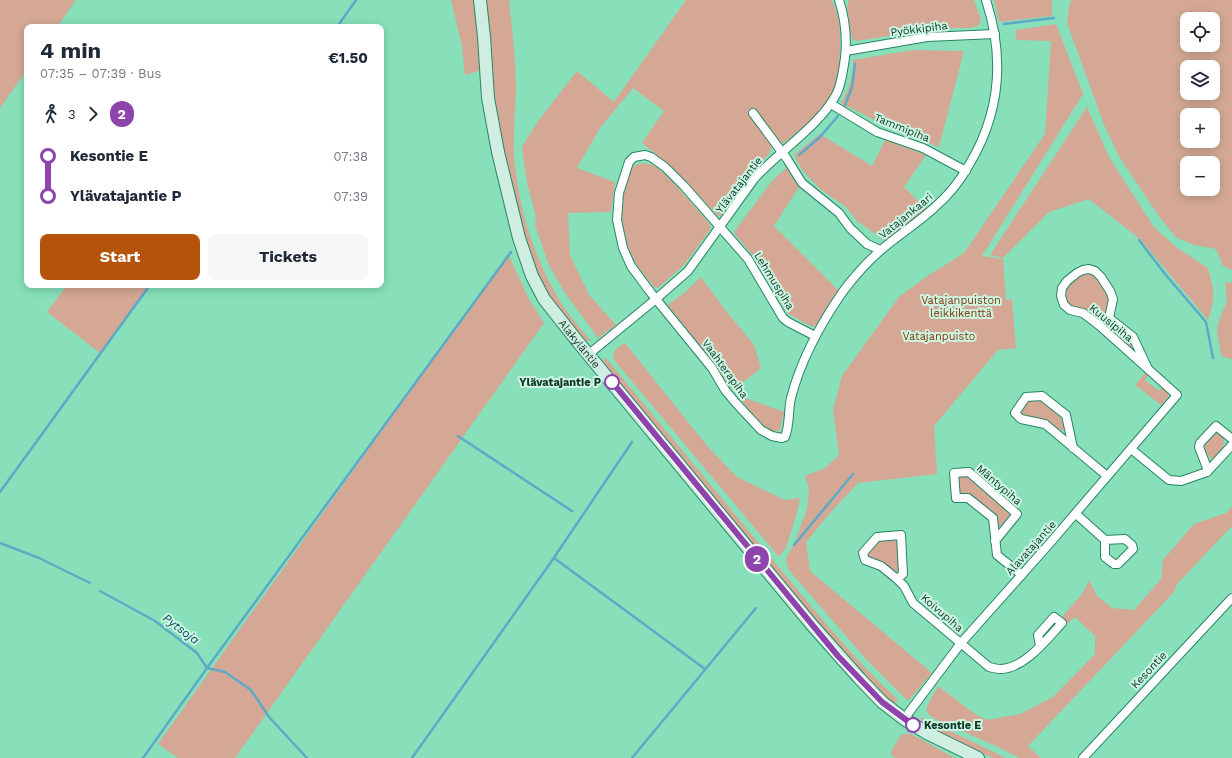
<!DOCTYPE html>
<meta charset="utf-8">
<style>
:root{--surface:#fff;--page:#f6f6f7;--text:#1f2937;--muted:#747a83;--accent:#b45309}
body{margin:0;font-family:"Work Sans",sans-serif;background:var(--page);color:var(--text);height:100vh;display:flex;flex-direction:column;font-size:15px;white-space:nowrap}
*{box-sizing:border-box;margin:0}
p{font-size:13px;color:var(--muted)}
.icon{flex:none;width:22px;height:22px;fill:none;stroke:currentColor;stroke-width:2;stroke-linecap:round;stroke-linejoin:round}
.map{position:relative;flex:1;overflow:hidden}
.drawer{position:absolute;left:24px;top:24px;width:360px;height:264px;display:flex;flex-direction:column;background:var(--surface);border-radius:8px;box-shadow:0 2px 10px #0003}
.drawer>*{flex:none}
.badge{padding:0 8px;border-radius:13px;font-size:14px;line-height:26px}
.fabs{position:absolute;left:1180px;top:12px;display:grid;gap:8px}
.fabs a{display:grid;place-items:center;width:40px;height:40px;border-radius:8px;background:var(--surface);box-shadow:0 2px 10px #0003;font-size:20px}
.map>.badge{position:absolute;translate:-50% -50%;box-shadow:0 0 0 2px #fff}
.legs{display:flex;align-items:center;gap:6px;height:44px;padding:0 16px;font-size:13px}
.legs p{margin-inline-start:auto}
.summary{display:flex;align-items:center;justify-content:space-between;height:68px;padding:0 16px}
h1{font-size:22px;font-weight:700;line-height:30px}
.primary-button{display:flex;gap:8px;margin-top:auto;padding:8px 16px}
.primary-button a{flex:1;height:46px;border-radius:8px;background:var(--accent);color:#fff;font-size:16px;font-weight:700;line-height:46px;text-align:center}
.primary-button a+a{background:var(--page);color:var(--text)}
ul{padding:0 16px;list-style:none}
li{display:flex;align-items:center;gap:14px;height:40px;font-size:15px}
li i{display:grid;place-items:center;width:6px;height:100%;margin:0 5px;background:currentColor}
li i::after{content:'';width:10px;height:10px;margin:-5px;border:3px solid;border-radius:50%;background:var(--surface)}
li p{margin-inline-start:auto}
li:first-child i{background:linear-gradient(#0000 50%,currentColor 0)}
li:last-child i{background:linear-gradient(currentColor 50%,#0000 0)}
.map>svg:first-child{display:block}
</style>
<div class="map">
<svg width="1232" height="758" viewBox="0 0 1232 758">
<rect width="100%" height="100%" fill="#87e0ba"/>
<!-- green -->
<g fill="#d4a894" fill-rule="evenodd">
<polygon points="0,0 76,0 57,27 27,27 27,70 0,108"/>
<polygon points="451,0 473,0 478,34 479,71 465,75 462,46"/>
<path d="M 485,0 L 509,0 C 512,30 516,60 516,91 C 515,116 512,141 515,166 C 520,215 537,265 563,306 C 571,318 582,330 591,341 L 582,340 L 563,317 L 549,295 L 535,268 L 526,240 L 499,126 L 495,99 L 490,27 Z"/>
<path d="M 686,0 L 831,0 C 838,10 840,26 840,38 C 840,54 840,71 835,87 C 827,109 801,129 784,143 L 780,141 L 757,112 L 752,118 L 772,146 L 769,154 L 750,175 L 722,215 L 718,216 L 674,169 L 642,143 L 664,111 L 633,88 L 600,128 L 577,168 L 615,182 L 611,212 L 568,213 L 570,255 L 589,295 L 616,325 L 598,338 L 563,290 L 548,263 L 535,225 L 536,217 L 527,182 L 522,149 L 523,145 L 539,120 L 577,71 L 614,102 Z"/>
<polygon points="849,0 974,0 981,20 978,26 970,28 939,28 857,41 852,39 847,7"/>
<polygon points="994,0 1052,0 1052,16 999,22"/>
<path d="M 1071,0 L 1232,0 L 1232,270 L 1223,266 L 1216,249 L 1194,245 L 1176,237 L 1161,219 L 1120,158 L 1105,127 L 1067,23 L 1069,7 ZM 1187,19 L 1213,19 L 1213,45 L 1187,45 ZM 1187,67 L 1213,67 L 1213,93 L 1187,93 ZM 1187,115 L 1213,115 L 1213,141 L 1187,141 ZM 1187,163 L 1213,163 L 1213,189 L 1187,189 Z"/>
<polygon points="1056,24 1083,94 982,256 1003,259 1006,300 1012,299 1016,348 998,350 934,426 937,474 858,483 831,512 806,542 810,571 932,673 908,701 865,658 788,569 786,559 796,539 807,509 809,489 805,476 825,468 839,455 833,410 842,376 899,297 929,275 964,253 1045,134 1051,41 1016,40 1016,30"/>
<path d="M 913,50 L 964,51 L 939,147 L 888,127 L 841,103 C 849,89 853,76 853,60 Z"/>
<path d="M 1087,107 L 1109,157 L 1154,227 L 1176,247 L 1208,268 C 1214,292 1216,296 1208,320 L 1141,240 L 1089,199 L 1049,212 L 1003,258 L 990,255 Z"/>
<polygon points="820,134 872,166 885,140 926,155 904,187 927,210 887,240 883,239 857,221 846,207 820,189 803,171 795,158 795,154"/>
<path d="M 642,163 L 654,165 L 671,180 L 709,223 L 711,227 L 709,231 L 685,264 L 658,288 L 654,287 C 646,276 636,266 631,254 C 618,227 620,192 633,166 Z"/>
<polygon points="786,168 799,187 774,226 838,290 816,325 812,327 789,314 785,310 754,257 735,234 734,232 772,181"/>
<polygon points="508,254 529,299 544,323 235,758 178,758 158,744"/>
<path d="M 1082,273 C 1085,273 1089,272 1092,273 C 1097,275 1100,281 1102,285 C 1109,297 1113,309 1099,319 C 1092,318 1089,311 1083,309 C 1078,307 1072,307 1068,303 C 1056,291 1074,279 1082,273 Z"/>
<polygon points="701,277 723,307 754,345 761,368 733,390 697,342 668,305 684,293"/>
<polygon points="1232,282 1232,359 1226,358 1221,355 1217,330 1220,318 1227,301 1225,283"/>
<polygon points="67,285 149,285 100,353 47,312"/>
<polygon points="1110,322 1130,339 1133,347 1132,349 1105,327"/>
<polygon points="625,343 708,447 737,477 785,500 800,498 798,509 786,548 779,557 615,361 613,355 616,349"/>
<path d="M 605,357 C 659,422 713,488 767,553 C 809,603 850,656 898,700 L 894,704 L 877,690 L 834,641 L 603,364 Z"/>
<polygon points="1146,372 1149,374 1145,380 1159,391 1163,386 1168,392 1168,398 1161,405 1135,385"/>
<path d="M 737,395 L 784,412 L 780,430 L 774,432 C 758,423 748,409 737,395 Z"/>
<path d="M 1031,400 C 1034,400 1038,399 1041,400 C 1050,404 1065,419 1064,429 L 1062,431 C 1055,429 1051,421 1044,419 C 1036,417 1029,419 1022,415 C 1019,408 1026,403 1031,400 Z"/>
<path d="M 1216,433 L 1222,435 C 1228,446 1220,452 1212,460 L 1205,451 L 1204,443 L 1212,435 Z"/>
<polygon points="961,476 969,477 1013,514 1003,526 999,526 997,517 971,495 959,493 957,481"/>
<path d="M 1232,507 L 1232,526 L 1177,584 L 1174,592 L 1028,746 L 1041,758 L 1019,758 L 998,747 L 937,720 C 931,716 925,714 927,706 L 938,686 L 975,714 L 987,720 L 1020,714 L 1053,697 L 1095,654 L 1095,636 L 1075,617 L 1067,624 L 1061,618 L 1083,593 L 1089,580 L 1097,596 L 1112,608 L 1134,610 L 1161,579 L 1163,560 L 1194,524 L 1226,513 Z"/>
<path d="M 892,539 L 896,541 C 900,548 901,565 897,572 C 895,571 871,558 869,557 C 869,556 868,555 868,553 L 877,542 Z"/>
<polygon points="921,717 1006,758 993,758 940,735 925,726 921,720"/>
<polygon points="905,734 911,734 955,758 895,758 890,753 901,735"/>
</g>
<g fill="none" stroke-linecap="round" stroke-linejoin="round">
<!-- stream -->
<g stroke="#5daac7" stroke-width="2.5">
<polyline points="1004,24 1054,18"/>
<polyline points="337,27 356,0"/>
<polyline points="845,105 852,87 855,64"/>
<polyline points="799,155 820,137 838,116"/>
<polyline points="1139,240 1165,274 1206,322 1213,358"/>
<polyline points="458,436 572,511"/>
<polyline points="0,492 150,285"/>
<polyline points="0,543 39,558 90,583"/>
<polyline points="794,545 853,474"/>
<polyline points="554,558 705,669"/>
<polyline points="100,591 155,621 197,653 207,668 225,672 251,690 269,717 307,758"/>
<polyline points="143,758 207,668 511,252"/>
<polyline points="412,758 551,562 632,442"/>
<polyline points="632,758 756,608"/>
</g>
<defs>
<g id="street">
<polyline points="846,51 927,37 995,34"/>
<polyline points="831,104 877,132 923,148 966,171"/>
<polyline points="753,113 787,159 802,183 839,213 850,228 867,244 880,250"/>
<path d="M 815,336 L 788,322 L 783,318 L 748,259 L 684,186 L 665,167 L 651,157 L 645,155 L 634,157 L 629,162 L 619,193 L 617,220 L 623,248 L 631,266 L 651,293 L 712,368 L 725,390 L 735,402 L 761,430 L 772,436 L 782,438 L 785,437 C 790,425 788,411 791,398 C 801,359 821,323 844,290 C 854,277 868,261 881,250 C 898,235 918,223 935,207 C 949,195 960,181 969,165 C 1001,112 1005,58 986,0"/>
<path d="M 589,354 L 656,299 L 688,271 L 754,179 C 778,152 821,125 837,93 C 842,82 843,70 845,58 C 847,39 845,18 839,0"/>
<polyline points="1073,448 1066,415 1042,396 1026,397 1015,413 1021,419 1045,424 1107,476"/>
<polyline points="1131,449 1169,480 1181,481 1207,472 1232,445"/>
<polyline points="1207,472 1207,468 1199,447 1200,443 1216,426 1232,439"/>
<polyline points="1076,514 1105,540 1125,539 1132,545 1133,549 1118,564 1114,564 1105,557 1105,540"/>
<polyline points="995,541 1017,514 969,472 954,473 956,498 968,498 993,518 997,555 1022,575"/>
<path d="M 897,579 L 903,574 L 901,535 L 877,537 L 863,553 L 865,560 L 881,566 L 897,579 L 904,586 L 913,603 L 989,667 C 993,668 997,669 1001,669 C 1025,668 1047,639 1062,623 L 1054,617 L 1038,635 L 1040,646"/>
<polyline points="904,719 961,643 1050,543 1177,395 1100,326 1083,313 1070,310 1064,305 1061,296 1062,288 1067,281 1077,273 1083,270 1089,269 1095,271 1101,277 1110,291 1113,299 1109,318 1133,337 1148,369"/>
<polyline points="1083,758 1232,598"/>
</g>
<g id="secondary">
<path id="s1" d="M 480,0 L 484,37 L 488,98 L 498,152 L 519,238 L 532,276 L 544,299 L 578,342 L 743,542 L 812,625 L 860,679 L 882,702 L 904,719 L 927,733 L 978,758"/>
</g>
</defs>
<!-- street casing -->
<use href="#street" stroke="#268563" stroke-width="10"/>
<!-- secondary casing -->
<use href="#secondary" stroke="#268563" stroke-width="14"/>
<!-- street -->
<use href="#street" stroke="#fff" stroke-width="8"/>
<!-- secondary -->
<use href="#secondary" stroke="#cfeee1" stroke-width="12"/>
</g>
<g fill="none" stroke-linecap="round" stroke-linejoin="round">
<defs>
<polyline id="line-1" points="612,382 838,656 882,702 913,725"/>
</defs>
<!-- line-1 casing -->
<use href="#line-1" stroke="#fff" stroke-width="9"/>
<!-- line-1 -->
<use href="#line-1" stroke="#8e44ad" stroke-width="6"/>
</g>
<!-- markers -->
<g fill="#fff" stroke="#8e44ad" stroke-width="2">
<circle cx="612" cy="382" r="7"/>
<circle cx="913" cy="725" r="7"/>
</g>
<g text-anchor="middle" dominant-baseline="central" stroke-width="4" stroke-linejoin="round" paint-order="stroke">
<!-- street labels -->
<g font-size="11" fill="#0f3627" stroke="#ccf6e2">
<text transform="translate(919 29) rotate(-7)">Pyökkipiha</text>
<text transform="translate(902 128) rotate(22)">Tammipiha</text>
<text transform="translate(739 185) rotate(-52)">Ylävatajantie</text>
<text transform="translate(906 216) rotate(-39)">Vatajankaari</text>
<text transform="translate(774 281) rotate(58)">Lehmuspiha</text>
<text transform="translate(1111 323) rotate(39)">Kuusipiha</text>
<text stroke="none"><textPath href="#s1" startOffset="365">Alakyläntie</textPath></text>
<text transform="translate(725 369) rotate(54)">Vaahterapiha</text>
<text transform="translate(999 485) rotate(41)">Mäntypiha</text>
<text transform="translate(1031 548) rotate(-48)">Alavatajantie</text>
<text transform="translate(942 613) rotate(41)">Koivupiha</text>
<text transform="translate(1149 670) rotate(-47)">Kesontie</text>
</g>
<!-- park labels -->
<g font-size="11" fill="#83370c" stroke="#ccf6e2">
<text x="961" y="300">Vatajanpuiston<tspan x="961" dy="13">leikkikenttä</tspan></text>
<text x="939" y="336">Vatajanpuisto</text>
</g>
<!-- stop labels -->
<g font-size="11" font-weight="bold" fill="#0f3627" stroke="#ccf6e2" text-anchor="end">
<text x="601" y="382">Ylävatajantie P</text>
<text x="924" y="725" text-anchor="start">Kesontie E</text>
</g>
<!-- water labels -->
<g font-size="12" font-style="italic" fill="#0c4e63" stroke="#ccf6e2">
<text transform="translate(181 629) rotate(37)">Pytsoja</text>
</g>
</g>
</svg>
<div class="fabs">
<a><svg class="icon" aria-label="locate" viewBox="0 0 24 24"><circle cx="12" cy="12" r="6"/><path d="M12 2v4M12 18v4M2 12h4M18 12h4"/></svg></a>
<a><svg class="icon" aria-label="layers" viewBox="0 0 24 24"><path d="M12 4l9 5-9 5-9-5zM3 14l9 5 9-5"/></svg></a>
<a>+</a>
<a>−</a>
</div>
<b class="badge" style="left:757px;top:559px;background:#8e44ad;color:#fff">2</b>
<section class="drawer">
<div class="summary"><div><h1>4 min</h1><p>07:35 – 07:39 · Bus</p></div><b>€1.50</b></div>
<div class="legs"><svg class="icon" aria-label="walk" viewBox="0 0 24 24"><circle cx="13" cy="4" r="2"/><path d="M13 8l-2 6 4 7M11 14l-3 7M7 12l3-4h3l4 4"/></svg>3<svg class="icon" aria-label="forward" viewBox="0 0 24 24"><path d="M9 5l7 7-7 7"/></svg><b class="badge" style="background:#8e44ad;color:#fff">2</b></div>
<ul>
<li><i style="color:#8e44ad"></i><b>Kesontie E</b><p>07:38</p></li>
<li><i style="color:#8e44ad"></i><b>Ylävatajantie P</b><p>07:39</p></li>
</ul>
<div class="primary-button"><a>Start</a><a>Tickets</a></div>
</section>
</div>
